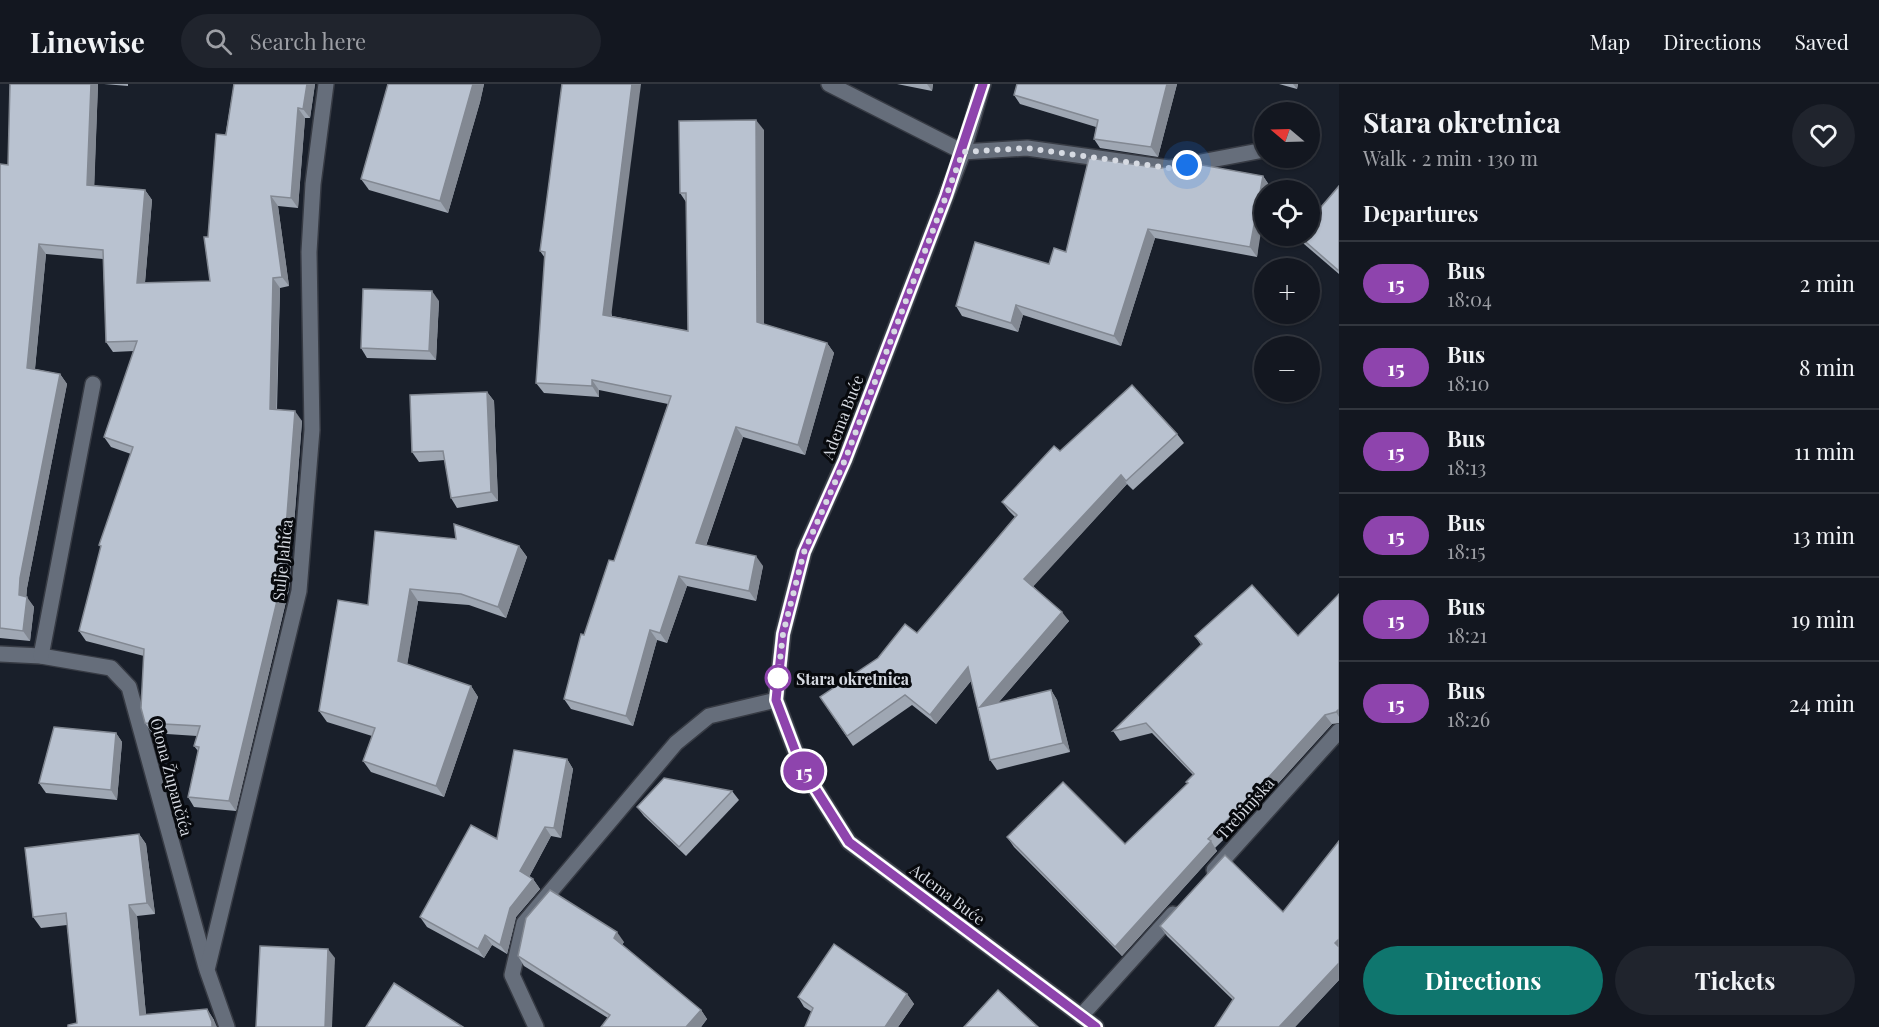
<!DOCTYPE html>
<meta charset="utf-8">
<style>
:root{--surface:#131720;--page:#20242d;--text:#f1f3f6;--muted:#9d9fa5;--line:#32363e;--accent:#0f766e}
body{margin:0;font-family:"Playfair Display",serif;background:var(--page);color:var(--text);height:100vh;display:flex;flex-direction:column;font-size:22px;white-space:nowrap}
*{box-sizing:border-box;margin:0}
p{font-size:20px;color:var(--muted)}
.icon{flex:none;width:33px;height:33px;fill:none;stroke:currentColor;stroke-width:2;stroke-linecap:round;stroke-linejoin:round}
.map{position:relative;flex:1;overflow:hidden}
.sheet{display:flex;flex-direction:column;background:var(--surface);width:540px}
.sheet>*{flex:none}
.badge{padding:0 12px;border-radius:20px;font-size:21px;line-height:39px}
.needle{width:39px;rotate:289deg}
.buttons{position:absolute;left:1254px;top:18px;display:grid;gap:12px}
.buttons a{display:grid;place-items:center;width:66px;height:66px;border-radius:50%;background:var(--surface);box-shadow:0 2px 4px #0004,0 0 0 2px var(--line);font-size:30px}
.you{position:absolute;width:30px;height:30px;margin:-15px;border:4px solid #fff;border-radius:50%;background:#1a73e8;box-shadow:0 0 0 9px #1a73e833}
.map>.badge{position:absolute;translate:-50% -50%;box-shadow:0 0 0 3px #fff}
h2{padding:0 24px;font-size:22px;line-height:54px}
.round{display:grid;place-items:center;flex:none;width:63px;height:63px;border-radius:32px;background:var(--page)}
.overview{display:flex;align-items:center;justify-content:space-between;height:102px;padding:0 24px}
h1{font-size:28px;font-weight:700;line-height:45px}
.action{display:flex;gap:12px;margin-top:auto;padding:12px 24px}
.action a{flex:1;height:69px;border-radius:36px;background:var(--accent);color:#fff;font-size:24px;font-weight:700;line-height:69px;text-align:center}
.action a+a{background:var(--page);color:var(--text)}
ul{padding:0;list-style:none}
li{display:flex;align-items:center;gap:18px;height:84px;padding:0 24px;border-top:2px solid var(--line)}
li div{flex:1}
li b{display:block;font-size:22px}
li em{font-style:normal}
li .badge{min-width:66px;font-weight:700;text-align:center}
header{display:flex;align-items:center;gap:36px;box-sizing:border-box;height:84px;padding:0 30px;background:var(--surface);border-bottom:2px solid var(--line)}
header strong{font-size:28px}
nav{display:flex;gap:33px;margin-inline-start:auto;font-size:21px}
.search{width:420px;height:54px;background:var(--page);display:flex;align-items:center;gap:15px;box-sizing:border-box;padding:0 21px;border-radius:33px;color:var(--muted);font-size:22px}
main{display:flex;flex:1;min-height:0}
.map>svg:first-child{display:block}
</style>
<header>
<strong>Linewise</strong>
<div class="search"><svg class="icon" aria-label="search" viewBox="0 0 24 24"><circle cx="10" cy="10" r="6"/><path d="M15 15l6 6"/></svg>Search here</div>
<nav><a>Map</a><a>Directions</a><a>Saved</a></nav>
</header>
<main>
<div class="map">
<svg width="1339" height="943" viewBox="0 0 1339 943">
<rect width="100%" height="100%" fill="#191f2a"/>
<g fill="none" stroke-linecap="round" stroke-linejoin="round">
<defs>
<g id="minor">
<polyline points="829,0 963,68 1027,64 1169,84 1264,66"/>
<polyline points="0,570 41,572 111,584 129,603 206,883"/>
<polyline points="41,572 93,300"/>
<polyline points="1214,786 1339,647"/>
<polyline points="1081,932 1173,830"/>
<polyline points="227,943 207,886 299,507 312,346 309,168 313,100 326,0"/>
<polyline points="536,943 512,891 524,839 676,659 709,632 776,616"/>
</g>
<polyline id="tertiary" points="983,0 963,68 845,376 804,468 783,550 776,616 801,682 849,758 1096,943"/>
</defs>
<!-- minor casing -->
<use href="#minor" stroke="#373b44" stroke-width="18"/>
<!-- tertiary casing -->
<use href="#tertiary" stroke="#373b44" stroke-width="18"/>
<!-- minor -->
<use href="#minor" stroke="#666e7b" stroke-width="15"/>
<!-- tertiary -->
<use href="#tertiary" stroke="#666e7b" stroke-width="15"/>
</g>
<!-- wall -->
<g fill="#9fa7b3">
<polygon points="10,0 98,0 94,102 145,106 152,116 145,199 210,197 208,153 234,0 315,0 310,34 305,34 298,124 278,122 289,202 280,204 277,326 302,337 289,505 236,727 194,723 188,713 198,667 194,662 197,652 152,649 145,639 144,572 86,557 79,547 101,463 99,461 131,370 111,363 104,353 134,267 113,268 106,258 103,175 46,170 35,285 60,290 67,300 27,504 26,513 34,523 30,557 0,554 0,80 8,81"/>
<polygon points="104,0 128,0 128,2"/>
<polygon points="388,0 484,0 480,18 448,129 369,106 361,95"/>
<polygon points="562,0 612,232 688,247 686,118 680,109 764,46 764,240 827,259 834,269 805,371 743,353 706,462 763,482 756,517 687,502 667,559 657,556 633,642 571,625 564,615 584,551 614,477 668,320 599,306 599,313 544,309 536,299 545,174 540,167"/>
<polygon points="897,0 933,0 932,7"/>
<polygon points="1177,0 1158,73 1100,64 1094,55 1096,43 1020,20 1014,11"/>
<polygon points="1279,0 1298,0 1297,5"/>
<polygon points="1161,84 1263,92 1269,101 1268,106 1264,106 1257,173 1155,154 1121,262 1023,231 1018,248 962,232 956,222 1049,180 1066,168"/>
<polygon points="1339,102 1339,190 1304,160 1298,152"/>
<polygon points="439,217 436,276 367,274 361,264"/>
<polygon points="487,308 494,317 498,417 457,424 451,414 445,376 419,378 412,368"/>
<polygon points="1177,350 1184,359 1133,406 1127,400 1033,502 1069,537 998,619 1051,606 1057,616 1070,668 997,686 990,676 971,597 936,640 912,621 853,662 820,613 917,549 1015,433 1009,427 1002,418 1060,367"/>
<polygon points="456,455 519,462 527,473 506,534 469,521 418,517 407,580 471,602 478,613 444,713 371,688 363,677 372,652 327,638 319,627 368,521"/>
<polygon points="1339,510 1339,639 1332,640 1255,725 1215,764 1217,767 1122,872 1014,763 1007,753 1125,760 1188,700 1193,691 1152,649 1120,657 1113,647 1201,561 1195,552 1298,552"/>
<polygon points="116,649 122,658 117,716 46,709 39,699"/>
<polygon points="567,675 573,685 561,754 551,752 529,793 533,795 540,805 516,833 507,870 492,861 484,874 427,843 420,833 497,755"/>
<polygon points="732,707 739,716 686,772 644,732 637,723"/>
<polygon points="139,750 146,760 155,830 137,832 146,931 207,925 214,936 77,939 67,841 41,844 33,833"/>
<polygon points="1339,757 1339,896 1295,943 1215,943 1233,916 1167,852 1160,842 1283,828"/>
<polygon points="624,858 622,861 701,926 707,935 701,943 601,943 608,934 524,882 518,872"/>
<polygon points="907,910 914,920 898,943 805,943 812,928 804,923 798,913"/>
</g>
<!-- shaded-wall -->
<g fill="#828892">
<polygon points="91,0 98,0 94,111 87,101"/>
<polygon points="307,0 315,0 310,34 303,25"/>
<polygon points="473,0 484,0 480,18 448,129 440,117"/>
<polygon points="632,0 641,0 610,241 603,231"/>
<polygon points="927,0 933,0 932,7"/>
<polygon points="1167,0 1177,0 1158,73 1151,63"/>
<polygon points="1293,0 1298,0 1297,5"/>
<polygon points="298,24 305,34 298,124 291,114"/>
<polygon points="756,36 764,46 764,248 757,238"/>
<polygon points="1263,92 1269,101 1268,106 1264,106 1264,129 1257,173 1250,163"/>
<polygon points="145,106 152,116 144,209 137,199"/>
<polygon points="271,112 278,122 289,202 282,193"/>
<polygon points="1148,145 1155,154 1121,262 1114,252"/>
<polygon points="39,160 46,170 34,294 27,284"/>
<polygon points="273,194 280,204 276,335 270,325"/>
<polygon points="432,207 439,217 436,276 429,267"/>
<polygon points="1016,221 1023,231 1018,248 1011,239"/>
<polygon points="827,259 834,269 805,371 798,361"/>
<polygon points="60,290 67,300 27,504 26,521 19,511 20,494"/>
<polygon points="592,296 599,306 599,313 592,302"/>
<polygon points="487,308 494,317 498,417 491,408"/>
<polygon points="295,327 302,337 289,505 236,727 229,717"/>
<polygon points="736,343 743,353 703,470 696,459"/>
<polygon points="1121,391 1127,400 1031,505 1024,495"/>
<polygon points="519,462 527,473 506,534 498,523"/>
<polygon points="756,472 763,482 756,517 749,507"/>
<polygon points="679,492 687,502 667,559 660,549"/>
<polygon points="410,505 418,517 406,588 398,577"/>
<polygon points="27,513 34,523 30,557 23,547"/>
<polygon points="1062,528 1069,537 986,633 980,623"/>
<polygon points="650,546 657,556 633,642 626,632"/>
<polygon points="968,583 975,592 936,640 930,631"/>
<polygon points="471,602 478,613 444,713 436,702"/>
<polygon points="1051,606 1057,616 1070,668 1063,659"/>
<polygon points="1339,625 1339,633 1336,628"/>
<polygon points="1325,631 1332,640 1255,725 1249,715"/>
<polygon points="116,649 122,658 117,716 111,706"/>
<polygon points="567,675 573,685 561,754 554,744"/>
<polygon points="545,743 551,752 527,797 520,787"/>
<polygon points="139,750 146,760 155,830 147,819"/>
<polygon points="1211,757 1217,767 1122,872 1115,863"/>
<polygon points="533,795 540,805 516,833 507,870 500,861 510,824"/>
<polygon points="129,821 137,832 147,942 140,931"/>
<polygon points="617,848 624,858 620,863 614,854"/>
<polygon points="485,851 492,861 484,874 478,865"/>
<polygon points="1339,855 1339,865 1335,859"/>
<polygon points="328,865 335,874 332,943 325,943"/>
<polygon points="1339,879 1339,896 1295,943 1279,943"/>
<polygon points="907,910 914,920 898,943 885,943"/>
<polygon points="207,925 214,936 217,943 212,943"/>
<polygon points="701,926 707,935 701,943 686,943"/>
</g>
<!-- building -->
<g fill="#b9c2d0" stroke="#828892" stroke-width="1.5">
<polygon points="10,0 91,0 87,101 145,106 137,199 210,197 204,153 208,153 216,50 226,51 234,0 307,0 303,25 298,24 291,114 271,112 282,193 273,194 270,325 295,327 282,496 229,717 188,713 199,663 194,662 200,642 145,639 141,624 144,565 79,547 101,462 99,461 133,363 104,353 137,257 106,258 103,166 39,160 27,284 60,290 20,494 19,511 27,513 23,547 0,544 0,80 8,81"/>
<polygon points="388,0 473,0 440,117 361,95"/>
<polygon points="562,0 632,0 603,231 688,247 686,109 680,109 679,37 756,36 757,238 827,259 798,361 736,343 696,459 756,472 749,507 679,492 660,549 650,546 626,632 564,615 581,550 584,551 609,476 614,477 671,312 592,296 592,302 536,299 545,168 540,167"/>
<polygon points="1017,0 1167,0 1151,63 1094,55 1098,36 1014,11"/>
<polygon points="1089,74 1161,84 1191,79 1263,92 1250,163 1148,145 1114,252 1016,221 1011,239 956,222 975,158 1049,180 1054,164 1066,168"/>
<polygon points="1339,102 1339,187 1299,152 1310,152 1310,136"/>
<polygon points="363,205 432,207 429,267 361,264"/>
<polygon points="1132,301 1177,350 1126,397 1121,391 1024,495 1062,528 980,623 1051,606 1063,659 990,676 968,583 930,631 905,611 847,652 820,613 878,574 905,540 917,549 1017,431 1002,418 1054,362 1060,367"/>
<polygon points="487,308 491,408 451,414 443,367 412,368 410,311"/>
<polygon points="454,440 519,462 498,523 461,510 410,505 398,577 471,602 436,702 363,677 375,644 319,627 338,516 368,521 375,447 456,455"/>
<polygon points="1252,501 1298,552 1339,510 1339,625 1336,628 1325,631 1249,715 1208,755 1211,757 1115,863 1007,753 1063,698 1125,760 1188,699 1186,698 1194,690 1146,639 1113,647 1202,560 1195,552"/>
<polygon points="54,643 116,649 111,706 39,699"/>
<polygon points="514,666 567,675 554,744 545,743 520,787 533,795 510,824 500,861 485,851 478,865 420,833 471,741 497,755"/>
<polygon points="664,694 732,707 679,763 637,723"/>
<polygon points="139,750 147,819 129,821 140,931 207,925 212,938 212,943 68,943 68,941 77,939 66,829 33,833 25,764"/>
<polygon points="1339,757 1339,855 1335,859 1339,863 1339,879 1279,943 1215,943 1234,914 1160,842 1225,771 1283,828"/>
<polygon points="550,806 617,848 614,854 701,926 686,943 601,943 610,931 518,872 526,834"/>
<polygon points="834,860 907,910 885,943 805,943 813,924 798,913"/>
<polygon points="260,862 328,865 325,943 256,943"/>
<polygon points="394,899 463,943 366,943"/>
<polygon points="998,906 1038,943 964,943"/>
</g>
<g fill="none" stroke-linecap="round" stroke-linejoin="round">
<defs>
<polyline id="line" points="983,0 946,112 845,376 804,468 783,550 776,616 801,682 849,758 1096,943"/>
</defs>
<!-- line casing -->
<use href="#line" stroke="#fff" stroke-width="14"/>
<!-- line -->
<use href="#line" stroke="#8e44ad" stroke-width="9"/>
<!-- walk -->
<polyline stroke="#d6dae2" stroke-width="6" stroke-dasharray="0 10.8" points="778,594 783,550 804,468 845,376 963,68 1027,64 1169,84 1187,81"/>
</g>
<!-- markers -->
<circle fill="#fff" stroke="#8e44ad" stroke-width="3" cx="778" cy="594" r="12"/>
<g text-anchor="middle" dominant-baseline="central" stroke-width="6" stroke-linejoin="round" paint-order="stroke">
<!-- street labels -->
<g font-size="16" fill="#d6dae2" stroke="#07090d">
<text transform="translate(842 333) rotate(-69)">Adema Buće</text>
<text transform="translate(282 476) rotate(-84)">Sulje Jahića</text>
<text transform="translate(172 693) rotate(75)">Otona Župančića</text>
<text transform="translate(1245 724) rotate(-48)">Trebinjska</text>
<text transform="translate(948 810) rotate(37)">Adema Buće</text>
</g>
<!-- stop labels -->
<g font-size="16" font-weight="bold" fill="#d6dae2" stroke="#07090d" text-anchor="start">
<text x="796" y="594">Stara okretnica</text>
</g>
</g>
</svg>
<div class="buttons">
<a><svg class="needle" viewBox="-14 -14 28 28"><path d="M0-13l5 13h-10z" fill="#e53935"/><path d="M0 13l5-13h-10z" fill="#9d9fa5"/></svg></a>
<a><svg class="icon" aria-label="locate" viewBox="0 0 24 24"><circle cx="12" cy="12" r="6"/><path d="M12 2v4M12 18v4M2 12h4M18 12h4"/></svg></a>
<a>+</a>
<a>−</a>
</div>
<div class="you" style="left:1187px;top:81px"></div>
<b class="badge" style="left:804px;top:687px;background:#8e44ad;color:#fff">15</b>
</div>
<section class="sheet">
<div class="overview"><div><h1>Stara okretnica</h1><p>Walk · 2 min · 130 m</p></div><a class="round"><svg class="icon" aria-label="heart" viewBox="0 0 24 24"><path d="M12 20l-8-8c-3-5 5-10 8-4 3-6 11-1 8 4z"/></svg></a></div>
<h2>Departures</h2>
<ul>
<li><span class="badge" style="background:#8e44ad;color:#fff">15</span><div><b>Bus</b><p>18:04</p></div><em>2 min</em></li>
<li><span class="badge" style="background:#8e44ad;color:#fff">15</span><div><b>Bus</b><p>18:10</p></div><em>8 min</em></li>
<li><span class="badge" style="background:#8e44ad;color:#fff">15</span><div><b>Bus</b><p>18:13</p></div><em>11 min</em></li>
<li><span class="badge" style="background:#8e44ad;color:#fff">15</span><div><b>Bus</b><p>18:15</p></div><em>13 min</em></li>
<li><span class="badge" style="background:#8e44ad;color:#fff">15</span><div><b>Bus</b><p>18:21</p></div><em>19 min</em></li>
<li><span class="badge" style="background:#8e44ad;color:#fff">15</span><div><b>Bus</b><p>18:26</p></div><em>24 min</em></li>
</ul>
<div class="action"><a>Directions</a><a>Tickets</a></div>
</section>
</main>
